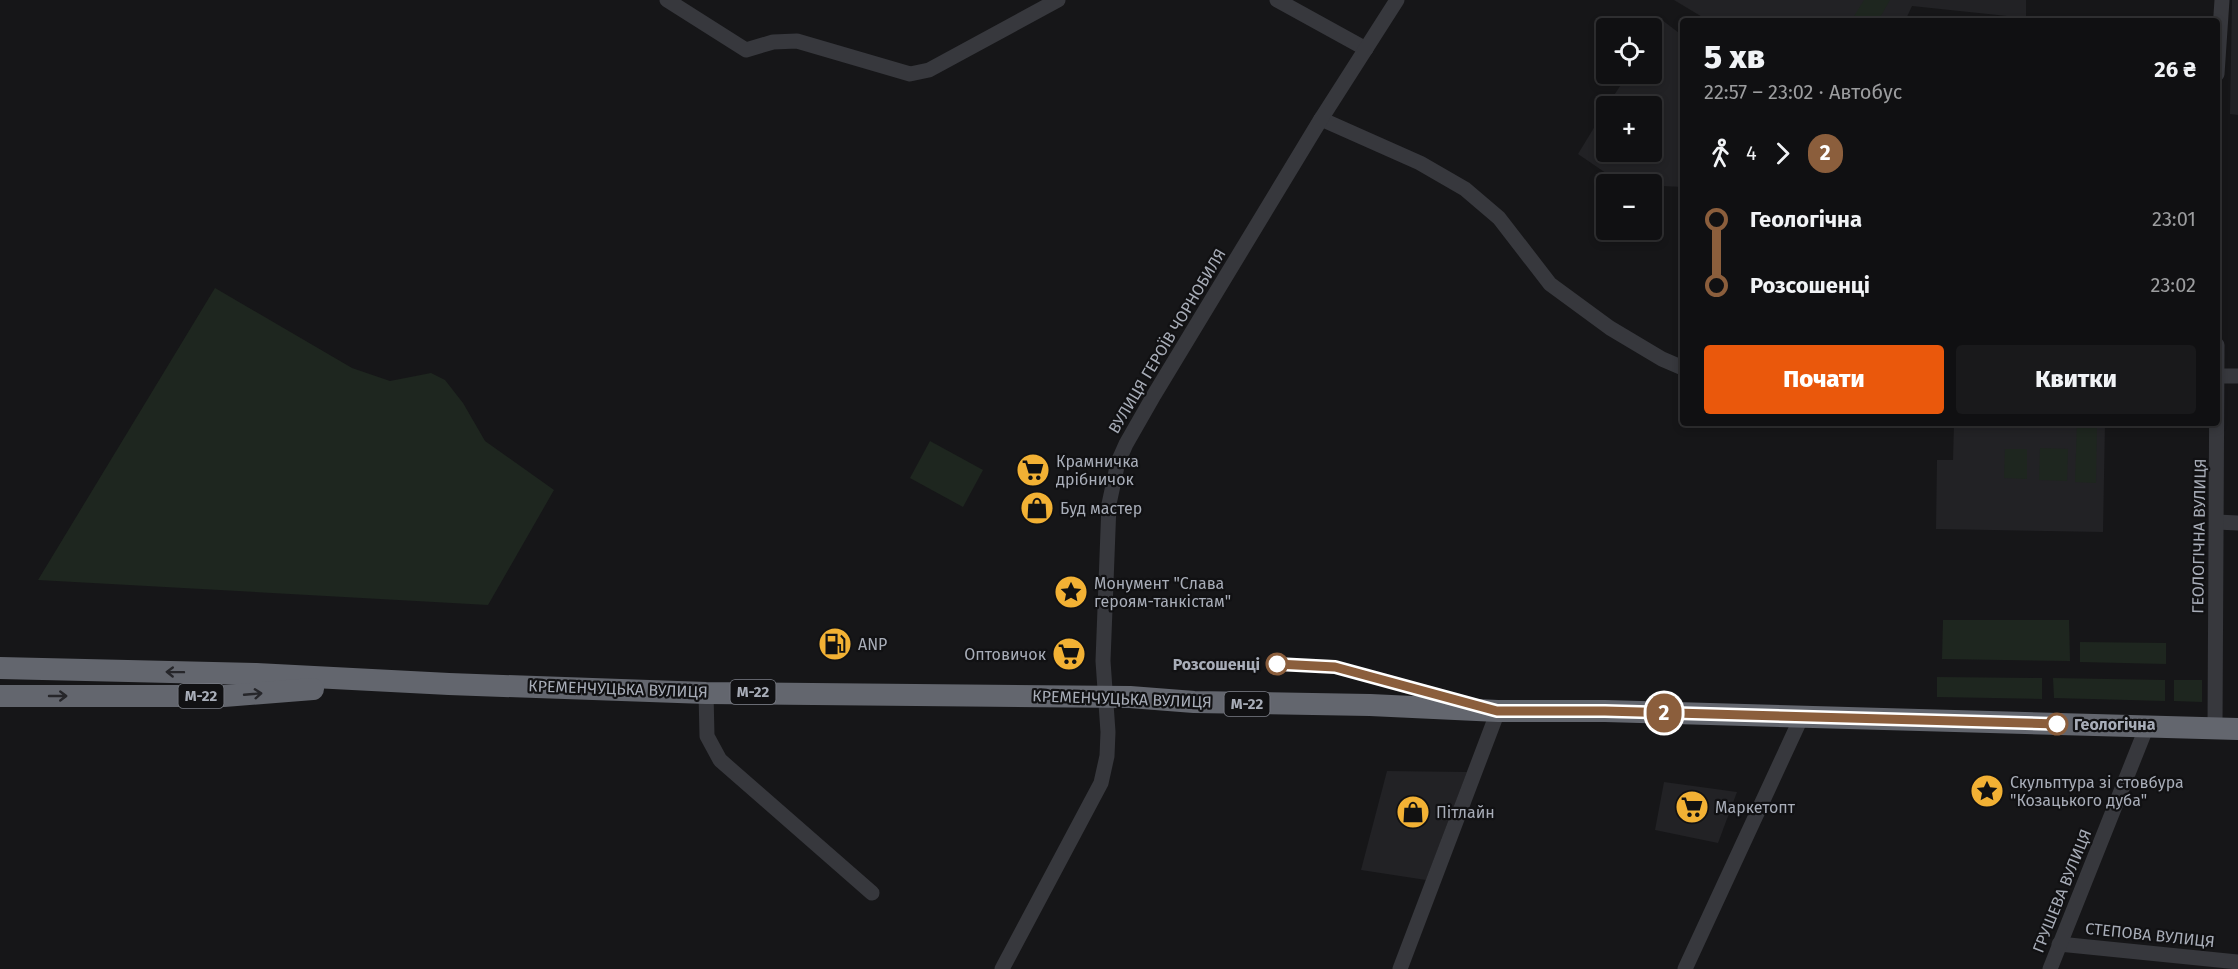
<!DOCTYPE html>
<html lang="uk">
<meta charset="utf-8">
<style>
:root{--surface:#101012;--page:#19191b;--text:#f1f3f6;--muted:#9c9d9f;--line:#303032;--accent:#ea580c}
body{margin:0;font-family:"Fira Sans",sans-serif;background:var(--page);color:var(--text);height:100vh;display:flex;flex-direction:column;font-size:22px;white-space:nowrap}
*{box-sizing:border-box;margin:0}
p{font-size:20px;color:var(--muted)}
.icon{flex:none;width:33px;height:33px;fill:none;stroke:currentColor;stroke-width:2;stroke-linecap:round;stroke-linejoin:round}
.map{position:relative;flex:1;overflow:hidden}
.details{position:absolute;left:1680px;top:18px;width:540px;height:408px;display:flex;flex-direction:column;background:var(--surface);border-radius:6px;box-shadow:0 3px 9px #0003,0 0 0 2px var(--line)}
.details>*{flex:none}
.badge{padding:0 12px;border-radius:20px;font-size:21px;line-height:39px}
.tools{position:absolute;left:1596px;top:18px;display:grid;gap:12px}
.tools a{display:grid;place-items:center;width:66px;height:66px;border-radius:6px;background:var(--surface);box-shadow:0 3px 9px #0003,0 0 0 2px var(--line);font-size:30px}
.map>.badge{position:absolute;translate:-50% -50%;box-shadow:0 0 0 3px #fff}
.legs{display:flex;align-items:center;gap:9px;height:66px;padding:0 24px;font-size:20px}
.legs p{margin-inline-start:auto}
.headline{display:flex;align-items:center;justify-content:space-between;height:102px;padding:0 24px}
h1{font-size:33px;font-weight:800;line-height:45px}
.cta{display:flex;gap:12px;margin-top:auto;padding:12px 24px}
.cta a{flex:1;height:69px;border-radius:6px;background:var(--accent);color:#fff;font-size:24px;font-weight:800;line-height:69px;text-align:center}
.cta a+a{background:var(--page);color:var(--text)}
ul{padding:0 24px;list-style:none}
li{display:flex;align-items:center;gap:21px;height:66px;font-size:22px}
li i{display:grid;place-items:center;width:9px;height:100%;margin:0 8px;background:currentColor}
li i::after{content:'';width:15px;height:15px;margin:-8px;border:4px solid;border-radius:50%;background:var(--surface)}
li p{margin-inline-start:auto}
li:first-child i{background:linear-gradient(#0000 50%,currentColor 0)}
li:last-child i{background:linear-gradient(currentColor 50%,#0000 0)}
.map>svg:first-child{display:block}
</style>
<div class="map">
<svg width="2238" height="969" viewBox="0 0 2238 969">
<rect width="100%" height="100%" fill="#161618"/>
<!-- built -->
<g fill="#222225">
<polygon points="1674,0 2026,0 2026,18 1912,6 1905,21 1709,21"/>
<polygon points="2232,0 2238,0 2238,115 2230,114"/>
<polygon points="1662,20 1683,36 1683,187 1662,186 1652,201 1652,184 1622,184 1578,154 1606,108 1606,152 1652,152 1652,106 1607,106 1628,74 1652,74 1652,37"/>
<polygon points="1954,423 2105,423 2103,532 1936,529 1937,460 1953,460"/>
<polygon points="1387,771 1467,772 1426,880 1361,870"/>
<polygon points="1664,782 1737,792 1718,843 1655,830"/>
</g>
<!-- green -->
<g fill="#1e261f">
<polygon points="1864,0 1890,0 1878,21 1851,21"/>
<polygon points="215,288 352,368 390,381 431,373 445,380 463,403 485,441 554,490 488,605 38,580"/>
<polygon points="2077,423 2097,423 2096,483 2075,482"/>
<polygon points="930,441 983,470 963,507 910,478"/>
<polygon points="2040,448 2068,449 2067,481 2039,480"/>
<polygon points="2005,449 2027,449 2027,479 2004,478"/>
<polygon points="1943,620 2069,620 2070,661 1942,659"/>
<polygon points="2080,642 2166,643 2166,664 2080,662"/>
<polygon points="1937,677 2042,678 2042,699 1937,697"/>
<polygon points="2053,678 2165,680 2165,701 2054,698"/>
<polygon points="2174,680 2202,680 2202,702 2174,701"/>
</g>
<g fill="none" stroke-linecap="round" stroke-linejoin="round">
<!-- minor -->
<g stroke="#37383d" stroke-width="15">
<polyline points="667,0 746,50 773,42 797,41 910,74 929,70 1058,0"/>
<polyline points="1277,0 1366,49"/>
<polyline points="2217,74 2222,0"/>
<polyline points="1321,119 1420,163 1465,189 1499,218 1550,284 1610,328 1662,359 1683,368"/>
<polyline points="2217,376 2238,376"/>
<polyline points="2217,522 2238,523"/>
<polyline points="706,693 707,736 720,760 872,893"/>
<polyline points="2215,728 2217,345"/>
<polyline points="2059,944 2238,962"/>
<polyline points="1002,969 1101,783 1107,756 1108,732 1103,661 1109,504 1118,462 1126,444 1154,395 1321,119 1397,0"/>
<polyline points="1400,969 1498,711"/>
<polyline points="1685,969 1802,716"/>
<polyline points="2050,969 2147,726"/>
</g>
<!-- highway -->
<g stroke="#63666e" stroke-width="22">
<polyline points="0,668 256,674 449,684 706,693 1130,697 1194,702 1370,705 1498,711 1605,711 2238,729"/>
<polyline points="0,696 224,696 313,689"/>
</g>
</g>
<!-- one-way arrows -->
<defs><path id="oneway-shaft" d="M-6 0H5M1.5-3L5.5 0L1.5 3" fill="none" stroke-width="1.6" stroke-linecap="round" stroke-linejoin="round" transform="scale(1.5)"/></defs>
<g stroke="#26262a">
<use href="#oneway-shaft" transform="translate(175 672) rotate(-179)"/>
<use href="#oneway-shaft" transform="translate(253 694) rotate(-5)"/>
<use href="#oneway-shaft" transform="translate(58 696)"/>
</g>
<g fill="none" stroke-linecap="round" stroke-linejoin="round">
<defs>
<polyline id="line-1" points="1277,664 1335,667 1497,711 1605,711 2057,724"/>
</defs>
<!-- line-1 casing -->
<use href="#line-1" stroke="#fff" stroke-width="14"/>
<!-- line-1 -->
<use href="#line-1" stroke="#8b5e3c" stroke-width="9"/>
</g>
<!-- icons -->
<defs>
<symbol id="supermarket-disc" viewBox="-11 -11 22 22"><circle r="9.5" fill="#f2b134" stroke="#111113"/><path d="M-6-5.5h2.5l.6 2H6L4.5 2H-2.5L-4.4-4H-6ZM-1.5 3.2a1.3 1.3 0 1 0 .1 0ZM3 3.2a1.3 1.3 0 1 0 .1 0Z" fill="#111"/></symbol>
<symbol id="shop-disc" viewBox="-11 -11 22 22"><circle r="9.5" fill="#f2b134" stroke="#111113"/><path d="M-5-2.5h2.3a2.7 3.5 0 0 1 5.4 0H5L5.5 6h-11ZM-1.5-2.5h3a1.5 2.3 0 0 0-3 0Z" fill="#111"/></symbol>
<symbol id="sight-disc" viewBox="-11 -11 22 22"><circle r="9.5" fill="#f2b134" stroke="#111113"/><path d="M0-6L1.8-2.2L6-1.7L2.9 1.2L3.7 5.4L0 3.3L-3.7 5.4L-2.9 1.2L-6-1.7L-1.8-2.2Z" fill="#111"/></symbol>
<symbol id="fuel-disc" viewBox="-11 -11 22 22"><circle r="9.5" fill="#f2b134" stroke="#111113"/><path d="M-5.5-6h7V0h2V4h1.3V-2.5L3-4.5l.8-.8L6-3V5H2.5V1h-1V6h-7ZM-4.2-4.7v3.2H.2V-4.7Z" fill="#111"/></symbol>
</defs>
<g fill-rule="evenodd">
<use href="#supermarket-disc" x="1014" y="451" width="38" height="38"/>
<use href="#shop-disc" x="1018" y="489" width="38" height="38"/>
<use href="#sight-disc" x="1052" y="573" width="38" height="38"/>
<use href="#fuel-disc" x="816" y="625" width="38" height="38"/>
<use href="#supermarket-disc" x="1050" y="635" width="38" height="38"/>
<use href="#sight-disc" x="1968" y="772" width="38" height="38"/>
<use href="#supermarket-disc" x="1673" y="788" width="38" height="38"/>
<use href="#shop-disc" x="1394" y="793" width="38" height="38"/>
</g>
<!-- markers -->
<g fill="#fff" stroke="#8b5e3c" stroke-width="3">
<circle cx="1277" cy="664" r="10"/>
<circle cx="2057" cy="724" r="10"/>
</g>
<g text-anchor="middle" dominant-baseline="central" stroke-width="4.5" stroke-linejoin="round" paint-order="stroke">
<!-- shield labels -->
<g fill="#111113" stroke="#7b7e86" stroke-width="1.5">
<rect x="730.5" y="680" width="45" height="24" rx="4.5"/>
<rect x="178.5" y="684" width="45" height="24" rx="4.5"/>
<rect x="1224.5" y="692" width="45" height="24" rx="4.5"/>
</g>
<g font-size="15" font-weight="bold" fill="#a8adb8">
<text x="753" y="692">М-22</text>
<text x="201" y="696">М-22</text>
<text x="1247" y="704">М-22</text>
</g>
<!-- street labels -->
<g font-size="16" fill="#a8adb8" stroke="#111113">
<text transform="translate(1167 341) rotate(-59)">ВУЛИЦЯ ГЕРОЇВ ЧОРНОБИЛЯ</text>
<text transform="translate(2199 536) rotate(-89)">ГЕОЛОГІЧНА ВУЛИЦЯ</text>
<text transform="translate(618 689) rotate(2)">КРЕМЕНЧУЦЬКА ВУЛИЦЯ</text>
<text transform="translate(1122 699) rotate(2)">КРЕМЕНЧУЦЬКА ВУЛИЦЯ</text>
<text transform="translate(2062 891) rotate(-68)">ГРУШЕВА ВУЛИЦЯ</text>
<text transform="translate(2150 935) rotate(6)">СТЕПОВА ВУЛИЦЯ</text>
</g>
<!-- poi labels -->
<g font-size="16" fill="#a8adb8" stroke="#111113" text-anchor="start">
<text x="1056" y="461">Крамничка<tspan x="1056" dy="18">дрібничок</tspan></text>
<text x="1060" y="508">Буд мастер</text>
<text x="1094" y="583">Монумент "Слава<tspan x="1094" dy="18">героям-танкістам"</tspan></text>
<text x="858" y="644">ANP</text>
<text x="1046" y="654" text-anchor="end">Оптовичок</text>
<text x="2010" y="782">Скульптура зі стовбура<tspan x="2010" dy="18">"Козацького дуба"</tspan></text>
<text x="1715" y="807">Маркетопт</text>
<text x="1436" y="812">Пітлайн</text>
</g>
<!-- stop labels -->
<g font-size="16" font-weight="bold" fill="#a8adb8" stroke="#111113" text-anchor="end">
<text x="1260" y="664">Розсошенці</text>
<text x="2074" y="724" text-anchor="start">Геологічна</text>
</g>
</g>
</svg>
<div class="tools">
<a><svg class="icon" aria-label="locate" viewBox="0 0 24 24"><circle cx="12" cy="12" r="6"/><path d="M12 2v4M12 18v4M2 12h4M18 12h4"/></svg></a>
<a>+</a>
<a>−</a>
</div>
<b class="badge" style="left:1664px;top:713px;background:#8b5e3c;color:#fff">2</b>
<section class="details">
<div class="headline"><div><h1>5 хв</h1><p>22:57 – 23:02 · Автобус</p></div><b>26 ₴</b></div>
<div class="legs"><svg class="icon" aria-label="walk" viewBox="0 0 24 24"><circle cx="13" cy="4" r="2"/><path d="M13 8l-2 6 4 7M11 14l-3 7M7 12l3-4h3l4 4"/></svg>4<svg class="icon" aria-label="forward" viewBox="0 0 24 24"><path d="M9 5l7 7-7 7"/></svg><b class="badge" style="background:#8b5e3c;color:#fff">2</b></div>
<ul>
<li><i style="color:#8b5e3c"></i><b>Геологічна</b><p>23:01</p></li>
<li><i style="color:#8b5e3c"></i><b>Розсошенці</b><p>23:02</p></li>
</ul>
<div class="cta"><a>Почати</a><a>Квитки</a></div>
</section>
</div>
